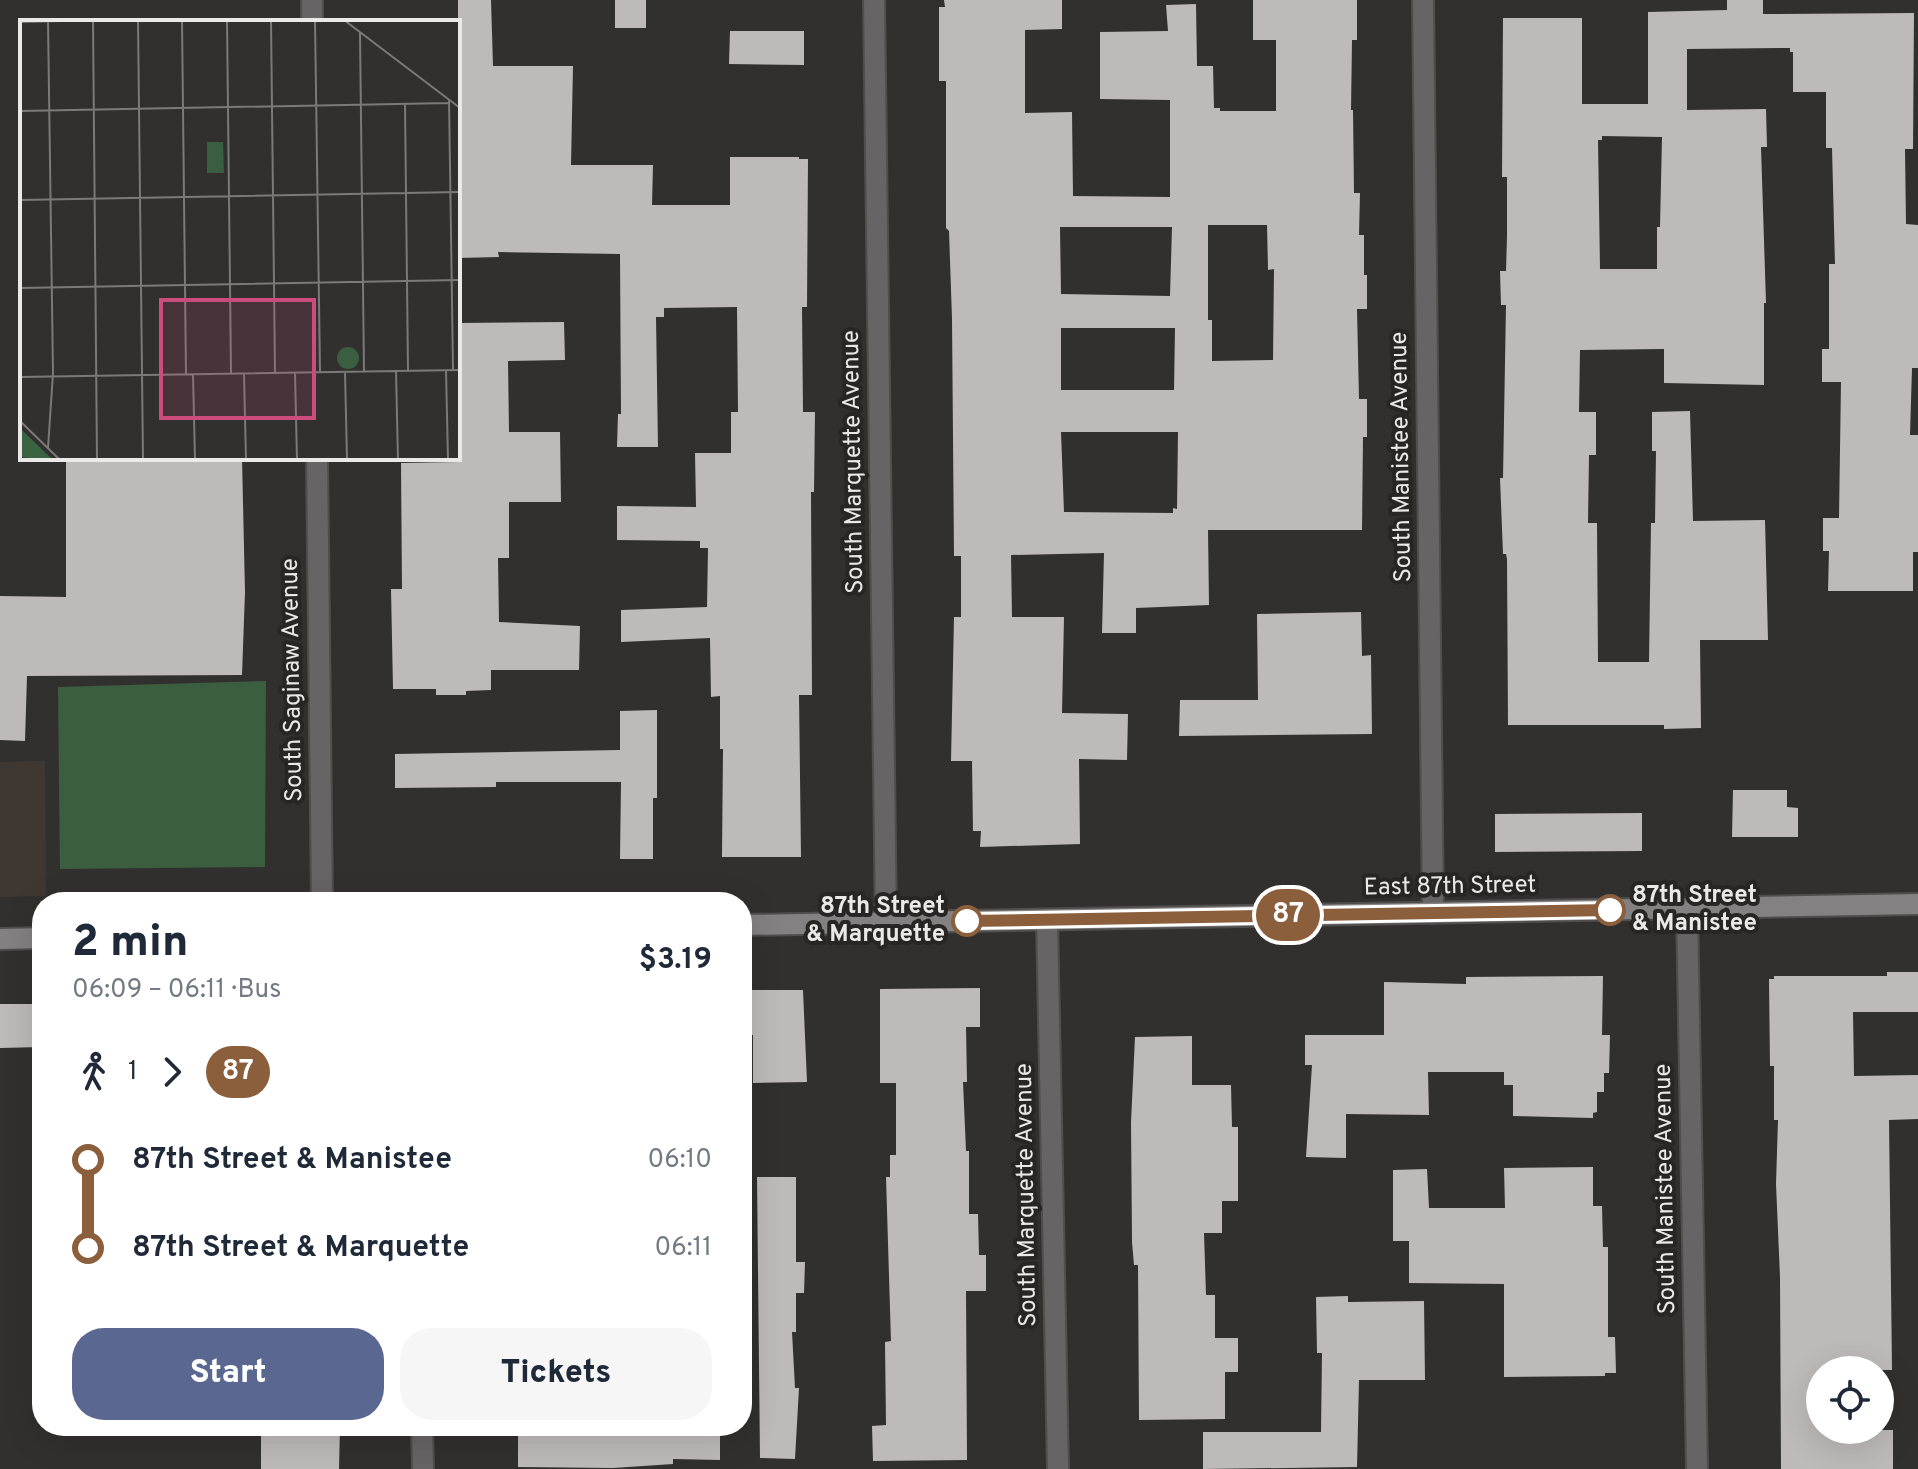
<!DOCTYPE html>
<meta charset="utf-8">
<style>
:root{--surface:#fff;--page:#f6f6f7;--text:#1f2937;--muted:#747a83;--accent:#5a6790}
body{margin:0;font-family:Overpass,sans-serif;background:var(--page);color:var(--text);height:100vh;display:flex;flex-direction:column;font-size:30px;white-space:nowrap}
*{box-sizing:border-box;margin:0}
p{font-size:26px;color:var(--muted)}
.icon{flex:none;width:44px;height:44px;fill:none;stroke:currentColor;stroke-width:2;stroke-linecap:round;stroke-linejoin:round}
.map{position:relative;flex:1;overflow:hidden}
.details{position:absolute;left:32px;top:892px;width:720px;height:544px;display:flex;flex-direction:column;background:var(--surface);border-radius:32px;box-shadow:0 8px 32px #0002}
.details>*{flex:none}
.badge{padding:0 16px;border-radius:26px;font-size:28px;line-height:52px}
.controls{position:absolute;left:1806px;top:1356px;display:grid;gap:16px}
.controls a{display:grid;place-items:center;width:88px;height:88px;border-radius:50%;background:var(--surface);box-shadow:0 8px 32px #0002;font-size:40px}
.map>.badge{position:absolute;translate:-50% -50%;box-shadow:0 0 0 4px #fff}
.legs{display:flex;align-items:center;gap:12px;height:88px;padding:0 40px;font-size:26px}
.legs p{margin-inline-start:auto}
.headline{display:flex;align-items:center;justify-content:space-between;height:136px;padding:0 40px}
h1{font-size:44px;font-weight:800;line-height:60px}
.cta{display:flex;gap:16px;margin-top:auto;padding:16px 40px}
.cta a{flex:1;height:92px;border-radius:32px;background:var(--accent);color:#fff;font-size:32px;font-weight:800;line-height:92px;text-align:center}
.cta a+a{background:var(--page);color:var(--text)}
ul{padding:0 40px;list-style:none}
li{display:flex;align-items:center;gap:28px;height:88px;font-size:30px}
li i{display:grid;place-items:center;width:12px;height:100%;margin:0 10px;background:currentColor}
li i::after{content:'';width:20px;height:20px;margin:-10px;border:6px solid;border-radius:50%;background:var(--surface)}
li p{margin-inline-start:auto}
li:first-child i{background:linear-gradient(#0000 50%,currentColor 0)}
li:last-child i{background:linear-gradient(currentColor 50%,#0000 0)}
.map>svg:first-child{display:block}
</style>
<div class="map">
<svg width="1918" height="1469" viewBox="0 0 1918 1469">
<rect width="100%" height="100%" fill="#32302e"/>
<!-- built -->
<polygon fill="#3f3832" points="45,761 46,896 0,897 0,762"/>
<!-- green -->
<polygon fill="#3b5d40" points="266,681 265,867 60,869 58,687"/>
<!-- building -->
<g fill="#bebab9" fill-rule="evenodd">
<polygon points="458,0 491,0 493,66 573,66 571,165 653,165 652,205 730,205 730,157 799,157 799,159 808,159 807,307 802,307 803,412 815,412 814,492 811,492 812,695 799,695 801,857 722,857 723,749 720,749 720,696 711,697 710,638 621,642 621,610 707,607 708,548 700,548 700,541 617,540 617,506 696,507 695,453 731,453 731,412 738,412 737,307 664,308 664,317 656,317 658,447 617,447 618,414 621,414 620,254 498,252 499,257 458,258"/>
<rect x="615" y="0" width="31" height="28"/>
<path d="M 944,0 L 1062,0 L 1062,29 L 1025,30 L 1025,113 L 1072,112 L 1073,196 L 1170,197 L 1170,100 L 1100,99 L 1100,32 L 1168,31 L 1166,5 L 1196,4 L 1197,66 L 1213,66 L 1214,108 L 1220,108 L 1220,111 L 1276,111 L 1276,40 L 1253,40 L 1253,0 L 1357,0 L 1357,40 L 1352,40 L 1351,110 L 1353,110 L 1354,193 L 1360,193 L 1359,235 L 1364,235 L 1364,275 L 1367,275 L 1367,309 L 1357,309 L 1359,399 L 1367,399 L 1367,437 L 1363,437 L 1362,530 L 1208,530 L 1209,605 L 1136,608 L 1136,633 L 1102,633 L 1104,553 L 1011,555 L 1012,617 L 1064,617 L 1062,713 L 1128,714 L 1127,760 L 1079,759 L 1080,844 L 980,847 L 981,831 L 973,831 L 972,761 L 951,761 L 954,617 L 961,617 L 961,556 L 954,556 L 952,319 L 949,231 L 946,228 L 946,81 L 939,81 L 939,7 L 945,7 ZM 1208,225 L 1267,225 L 1268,270 L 1274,269 L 1273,360 L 1212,361 L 1212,320 L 1208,320 ZM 1060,227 L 1172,227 L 1170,296 L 1061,294 ZM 1061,328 L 1175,328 L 1174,390 L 1061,390 ZM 1061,432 L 1178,432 L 1177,509 L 1173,508 L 1173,513 L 1064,512 Z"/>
<path d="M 1727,0 L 1763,0 L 1763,14 L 1914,13 L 1913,149 L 1905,149 L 1906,224 L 1918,225 L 1918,368 L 1912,368 L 1910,435 L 1918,435 L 1918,552 L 1913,552 L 1913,591 L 1828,591 L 1829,551 L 1823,551 L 1823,518 L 1839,518 L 1841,382 L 1822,382 L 1822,349 L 1829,349 L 1829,264 L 1835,264 L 1832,148 L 1826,148 L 1826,92 L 1793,92 L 1793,52 L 1790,52 L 1790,48 L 1687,49 L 1687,110 L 1766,109 L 1767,147 L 1761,147 L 1766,303 L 1764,303 L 1764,385 L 1664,383 L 1664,349 L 1580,350 L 1579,412 L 1596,412 L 1596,455 L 1589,455 L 1588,523 L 1597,523 L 1598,662 L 1649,662 L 1651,523 L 1655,523 L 1656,451 L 1652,451 L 1652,412 L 1690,411 L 1693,521 L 1765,520 L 1768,640 L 1700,640 L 1701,728 L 1664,729 L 1664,725 L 1508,725 L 1507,559 L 1506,554 L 1503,554 L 1500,478 L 1503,478 L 1506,305 L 1501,305 L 1500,271 L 1506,271 L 1507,236 L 1507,177 L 1502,177 L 1503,18 L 1582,18 L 1582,104 L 1648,104 L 1648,12 L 1727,10 ZM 1602,136 L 1662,137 L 1660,227 L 1657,227 L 1657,269 L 1600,269 L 1598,140 L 1602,140 Z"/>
<polygon points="730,31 804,31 804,65 729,64"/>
<polygon points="564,322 565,360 508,361 509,432 560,432 561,502 509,502 509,558 498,558 499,622 580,626 579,670 491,670 491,690 466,691 466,695 436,695 436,689 393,689 391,589 402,589 401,463 458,462 458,323"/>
<polygon points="66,458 242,458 245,592 242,675 27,676 25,741 0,740 0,596 66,597"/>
<polygon points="1361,612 1362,656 1371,655 1372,734 1179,736 1180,700 1258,700 1257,614"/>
<polygon points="657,710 657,798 653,798 653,859 620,859 621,782 496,782 496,787 395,788 395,754 620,750 620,711"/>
<polygon points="1733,790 1787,790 1787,807 1798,808 1798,837 1732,837"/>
<polygon points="1642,813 1642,851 1495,852 1495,814"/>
<polygon points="1887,972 1918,972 1918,1012 1853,1012 1854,1076 1918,1075 1918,1119 1889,1120 1892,1370 1820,1370 1820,1430 1893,1430 1893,1469 1781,1469 1780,1277 1776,1184 1778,1120 1774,1120 1774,1066 1770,1066 1769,979 1774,979 1774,976 1887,976"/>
<polygon points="1603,976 1602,1035 1610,1035 1609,1073 1604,1073 1604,1092 1597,1092 1597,1112 1593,1113 1593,1118 1513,1116 1513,1085 1504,1085 1504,1072 1428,1072 1429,1115 1346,1114 1346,1158 1306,1157 1312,1065 1305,1065 1305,1035 1384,1035 1384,982 1466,984 1466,977"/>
<polygon points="980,988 980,1027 966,1027 967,1082 963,1082 966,1151 969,1151 969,1214 978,1214 979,1255 986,1255 986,1291 966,1291 967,1460 873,1461 872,1426 886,1425 885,1342 891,1341 886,1177 890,1177 890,1155 896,1155 896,1083 880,1083 880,989"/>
<polygon points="746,990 803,990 807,1082 753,1083 753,1035 746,1035"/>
<polygon points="0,1004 42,1004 42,1047 0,1048"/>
<polygon points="1192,1036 1192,1085 1231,1085 1232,1127 1238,1127 1238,1201 1222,1201 1222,1233 1204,1233 1206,1295 1215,1295 1215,1338 1238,1338 1238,1372 1225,1372 1225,1419 1139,1420 1138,1265 1134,1265 1132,1242 1131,1122 1135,1037"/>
<polygon points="1593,1167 1593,1206 1602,1206 1603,1247 1608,1247 1608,1337 1615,1337 1616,1373 1605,1373 1605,1376 1504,1377 1504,1284 1409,1283 1409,1241 1393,1241 1393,1170 1427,1169 1429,1208 1505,1208 1504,1168"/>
<polygon points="757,1177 796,1177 796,1262 805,1262 804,1293 796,1293 796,1332 792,1332 795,1388 799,1388 795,1459 760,1458"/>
<polygon points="1348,1296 1348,1302 1424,1301 1425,1380 1359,1380 1357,1467 1203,1469 1203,1432 1321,1432 1322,1353 1317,1353 1316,1297"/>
<polygon points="261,1426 340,1426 339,1469 261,1469"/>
<polygon points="518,1431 720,1432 720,1460 673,1459 673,1464 613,1468 518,1467"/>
</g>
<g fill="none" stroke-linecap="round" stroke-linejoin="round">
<defs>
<g id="street">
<polyline points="312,0 312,22"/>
<polyline points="874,0 886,923"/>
<polyline points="1423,0 1433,913"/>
<polyline points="317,458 322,902"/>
<polyline points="1687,908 1697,1469"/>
<polyline points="1047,920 1058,1469"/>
<polyline points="422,1426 423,1469"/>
</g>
<g id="secondary">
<polyline points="742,925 1918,904"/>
<polyline points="0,939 42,938"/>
</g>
</defs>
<!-- street casing -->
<use href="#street" stroke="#4f4e4c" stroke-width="24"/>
<!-- secondary casing -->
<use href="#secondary" stroke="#4f4e4c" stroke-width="24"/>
<!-- street -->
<use href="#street" stroke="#666465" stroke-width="20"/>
<!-- secondary -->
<use href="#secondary" stroke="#838181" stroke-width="20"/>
</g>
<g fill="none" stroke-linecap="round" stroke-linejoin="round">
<defs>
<polyline id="line-1" points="967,921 1610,910"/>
</defs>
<!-- line-1 casing -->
<use href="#line-1" stroke="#fff" stroke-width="18"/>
<!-- line-1 -->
<use href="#line-1" stroke="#8b5e3c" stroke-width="12"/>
</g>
<!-- markers -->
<g fill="#fff" stroke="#8b5e3c" stroke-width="4">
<circle cx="1610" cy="910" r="14"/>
<circle cx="967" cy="921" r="14"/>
</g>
<g text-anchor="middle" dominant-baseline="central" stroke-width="8" stroke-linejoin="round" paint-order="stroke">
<!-- street labels -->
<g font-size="24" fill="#eae9e7" stroke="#282624">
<text transform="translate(1402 457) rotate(-91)">South Manistee Avenue</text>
<text transform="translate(854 462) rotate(-91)">South Marquette Avenue</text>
<text transform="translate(293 680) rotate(-91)">South Saginaw Avenue</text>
<text transform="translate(1450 887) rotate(-1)">East 87th Street</text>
<text transform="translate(1666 1189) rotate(-91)">South Manistee Avenue</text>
<text transform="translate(1027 1195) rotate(-91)">South Marquette Avenue</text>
</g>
<!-- stop labels -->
<g font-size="24" font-weight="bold" fill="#eae9e7" stroke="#282624" text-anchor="start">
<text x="1632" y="896">87th Street<tspan x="1632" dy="28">&amp; Manistee</tspan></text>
<text x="945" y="907" text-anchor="end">87th Street<tspan x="945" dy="28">&amp; Marquette</tspan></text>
</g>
</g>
<!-- overview -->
<g transform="translate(20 20)">
<rect width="440" height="440" fill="#32302e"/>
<path d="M 187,122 L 203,122 L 204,153 L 187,153 ZM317 338a11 11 0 1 1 22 0a11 11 0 1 1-22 0Z" fill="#3b5d40"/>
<path d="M 0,408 L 32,439 L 32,440 L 0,437 Z" fill="#3a6341"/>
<path fill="none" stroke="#7c7a78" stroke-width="2" d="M 73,0 L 77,440M 118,0 L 123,440M 162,0 L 166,355M 207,0 L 211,354M 251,0 L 255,353M 295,0 L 300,352M 324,0 L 440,88M 0,2 L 81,0M 340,13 L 344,352M 429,79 L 433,350M 385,84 L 388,351M 0,91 L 429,83M 0,180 L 440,172M 0,268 L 440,260M 426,350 L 428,440M 376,351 L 378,440M 325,352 L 327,440M 275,353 L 277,440M 224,354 L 226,440M 173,355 L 175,440M 0,357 L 440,350M 0,401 L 40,440M 28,428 L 33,353 L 28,1"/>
<path fill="#cc4c7e" fill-opacity="0.15" stroke="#cc4c7e" stroke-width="4" d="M 141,280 L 294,280 L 294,398 L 141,398 Z"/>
<rect width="440" height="440" fill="none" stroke="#eae9e7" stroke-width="4"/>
</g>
</svg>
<div class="controls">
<a><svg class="icon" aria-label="locate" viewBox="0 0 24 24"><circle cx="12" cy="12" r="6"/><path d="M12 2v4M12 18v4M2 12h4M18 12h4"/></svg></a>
</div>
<b class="badge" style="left:1288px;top:915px;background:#8b5e3c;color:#fff">87</b>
<section class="details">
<div class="headline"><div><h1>2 min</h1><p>06:09 – 06:11 · Bus</p></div><b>$3.19</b></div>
<div class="legs"><svg class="icon" aria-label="walk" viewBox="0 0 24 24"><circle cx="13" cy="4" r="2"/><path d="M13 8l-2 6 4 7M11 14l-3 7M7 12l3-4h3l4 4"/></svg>1<svg class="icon" aria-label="forward" viewBox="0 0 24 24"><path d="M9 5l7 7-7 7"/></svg><b class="badge" style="background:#8b5e3c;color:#fff">87</b></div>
<ul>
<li><i style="color:#8b5e3c"></i><b>87th Street &amp; Manistee</b><p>06:10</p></li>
<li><i style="color:#8b5e3c"></i><b>87th Street &amp; Marquette</b><p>06:11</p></li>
</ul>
<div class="cta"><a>Start</a><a>Tickets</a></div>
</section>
</div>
